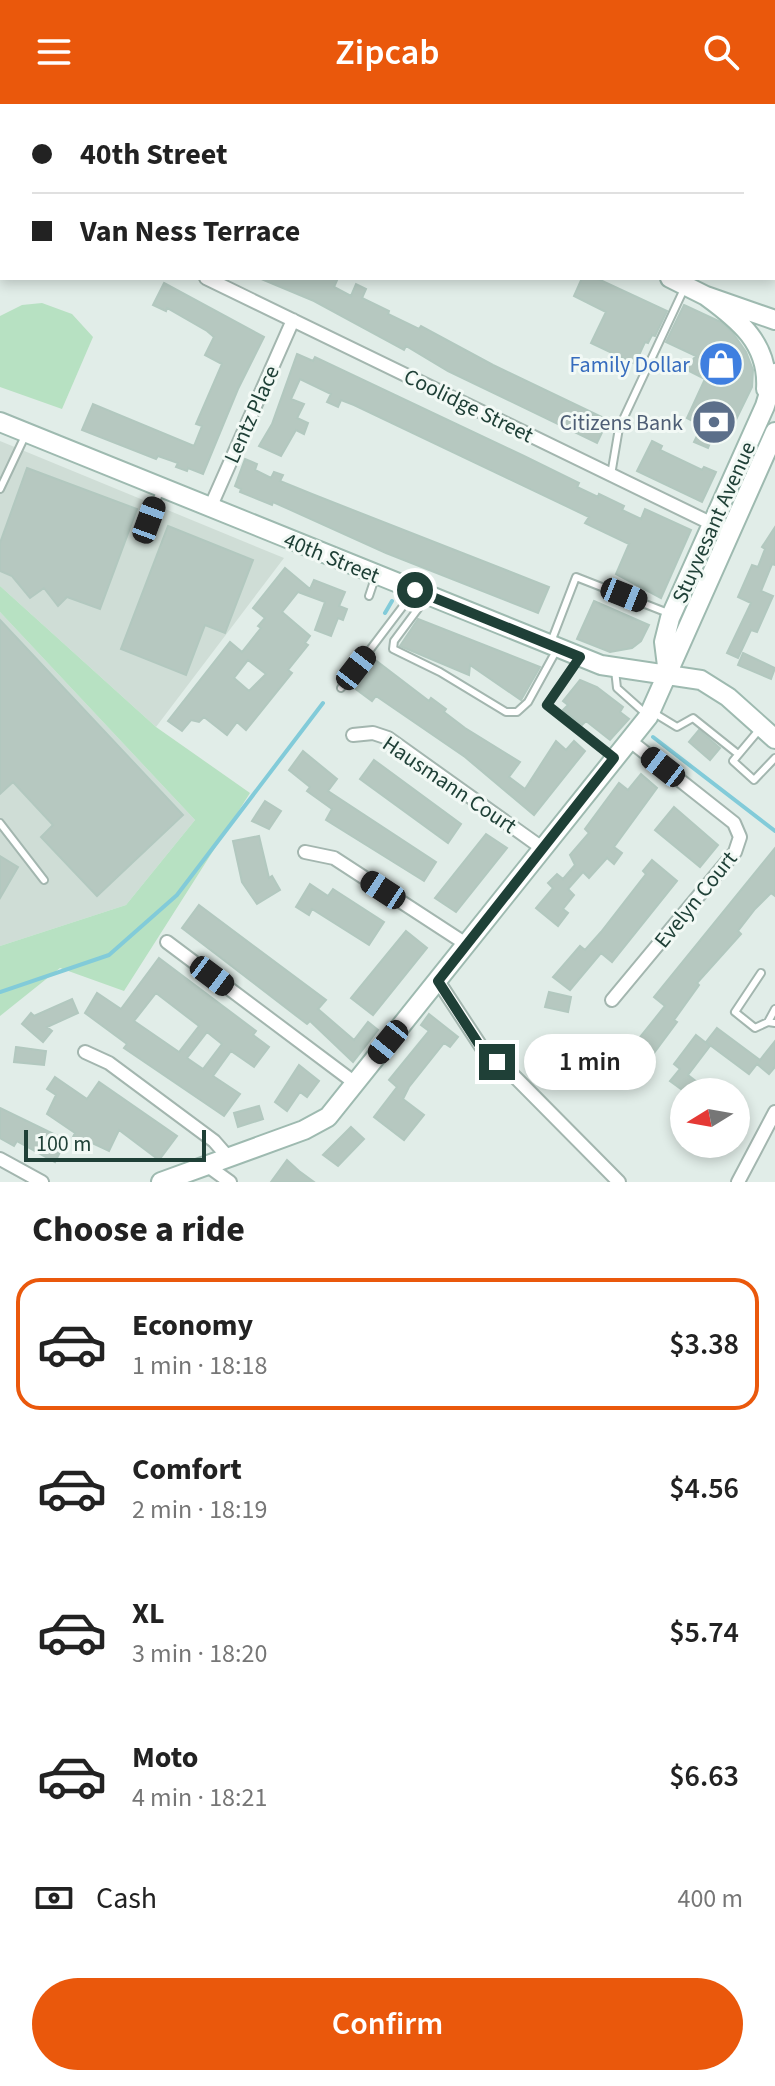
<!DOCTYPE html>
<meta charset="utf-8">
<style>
:root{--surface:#fff;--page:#f6f6f6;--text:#222;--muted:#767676;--line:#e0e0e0;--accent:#ea580c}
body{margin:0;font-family:"Source Sans 3",sans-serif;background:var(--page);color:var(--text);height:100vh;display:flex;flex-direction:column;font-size:30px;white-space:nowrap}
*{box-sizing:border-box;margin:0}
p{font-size:26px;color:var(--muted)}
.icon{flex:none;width:44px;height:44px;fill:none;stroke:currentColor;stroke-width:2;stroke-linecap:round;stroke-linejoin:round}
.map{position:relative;height:1078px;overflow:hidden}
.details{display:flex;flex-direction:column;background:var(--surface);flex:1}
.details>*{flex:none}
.banner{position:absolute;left:0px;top:0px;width:776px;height:176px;box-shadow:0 4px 12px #0003;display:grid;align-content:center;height:176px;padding:0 32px;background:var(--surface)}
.needle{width:52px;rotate:259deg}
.tools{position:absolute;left:670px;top:974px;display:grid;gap:16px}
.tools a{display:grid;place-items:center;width:80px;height:80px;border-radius:50%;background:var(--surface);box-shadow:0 4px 12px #0003;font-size:40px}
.scale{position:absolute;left:24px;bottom:20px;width:182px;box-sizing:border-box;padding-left:8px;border:4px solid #1f4037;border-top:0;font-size:22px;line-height:28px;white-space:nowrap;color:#1f4037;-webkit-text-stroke:6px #f2f9f5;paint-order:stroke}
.end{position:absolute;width:36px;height:36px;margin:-18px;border:10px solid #1f4037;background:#fff;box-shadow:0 0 0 4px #fff}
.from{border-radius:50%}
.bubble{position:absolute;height:56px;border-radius:28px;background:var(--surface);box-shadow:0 4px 12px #0003;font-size:26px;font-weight:600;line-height:56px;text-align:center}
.car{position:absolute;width:24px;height:48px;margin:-24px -12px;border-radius:10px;box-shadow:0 0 6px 2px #0007;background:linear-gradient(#222 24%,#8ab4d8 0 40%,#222 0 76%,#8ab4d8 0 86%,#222 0)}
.banner b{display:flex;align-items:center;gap:28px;height:76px;font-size:30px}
.banner b+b{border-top:2px solid var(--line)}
.banner i{width:20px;height:20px;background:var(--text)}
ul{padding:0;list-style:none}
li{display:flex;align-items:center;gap:24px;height:132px;margin:0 16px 12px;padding:0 16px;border:4px solid transparent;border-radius:24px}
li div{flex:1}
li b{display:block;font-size:30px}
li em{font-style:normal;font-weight:600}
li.current{border-color:var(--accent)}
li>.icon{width:72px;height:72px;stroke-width:1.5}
h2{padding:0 32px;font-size:36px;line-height:96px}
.pay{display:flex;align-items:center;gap:20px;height:88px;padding:0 32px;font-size:30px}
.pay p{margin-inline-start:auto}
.primary-button{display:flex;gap:16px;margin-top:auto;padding:16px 32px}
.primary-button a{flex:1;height:92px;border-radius:48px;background:var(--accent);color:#fff;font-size:32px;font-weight:600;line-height:92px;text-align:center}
header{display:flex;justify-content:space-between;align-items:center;height:104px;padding:0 32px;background:var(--accent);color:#fff;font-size:36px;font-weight:600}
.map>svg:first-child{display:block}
</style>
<header><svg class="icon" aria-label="menu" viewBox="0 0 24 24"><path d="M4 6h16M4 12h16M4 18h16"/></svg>Zipcab<svg class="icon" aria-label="search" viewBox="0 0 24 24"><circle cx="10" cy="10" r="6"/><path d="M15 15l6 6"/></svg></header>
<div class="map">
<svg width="775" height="1078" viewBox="0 0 775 1078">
<rect width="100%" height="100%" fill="#e1ede8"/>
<!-- built -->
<path fill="#cfddd6" d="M 0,337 L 284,454 L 156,623 L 0,482 Z
M 0,508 L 195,716 L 126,801 L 0,842 Z"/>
<!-- green -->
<path fill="#b7e1c2" d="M 42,199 L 72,210 L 93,233 L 62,305 L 0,283 L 0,212 L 22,201 Z
M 0,482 L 156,623 L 250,689 L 124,887 L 60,864 L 0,912 L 0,842 L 126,801 L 195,716 L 0,508 Z"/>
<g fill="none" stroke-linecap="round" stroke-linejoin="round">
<!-- stream -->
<path stroke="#82cbd9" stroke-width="4" d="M 385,509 L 392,497
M 653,633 L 775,727
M 0,888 L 109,851 L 177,791 L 323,599"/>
</g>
<!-- building -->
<path fill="#b6c8c0" stroke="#b2c8bf" stroke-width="2" fill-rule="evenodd" d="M 259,174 L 338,174 L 334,183 L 351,192 L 356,180 L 366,185 L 362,194 L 389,207 L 388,210 L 419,225 L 421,222 L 493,261 L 608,316 L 597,339 L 448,267 L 406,242 L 404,246 L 314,197 Z
M 582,174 L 596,174 L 667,207 L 655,232 L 652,231 L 648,239 L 645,238 L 635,260 L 591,239 L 606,208 L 574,192 Z
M 164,179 L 264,233 L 238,285 L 203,370 L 188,364 L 187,367 L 176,363 L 178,359 L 158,352 L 156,355 L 82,326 L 93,300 L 194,342 L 202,322 L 196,320 L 222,260 L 205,251 L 214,233 L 207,227 L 167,204 L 166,207 L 153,201 Z
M 684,201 L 721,218 L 732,228 L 746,248 L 753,266 L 752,283 L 727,334 L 715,327 L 708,344 L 694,338 L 702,322 L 687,314 L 705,275 L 685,265 L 696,252 L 666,238 Z
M 297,250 L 313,257 L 315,253 L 524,352 L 579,379 L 577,383 L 598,393 L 599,390 L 624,402 L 622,406 L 641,415 L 645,405 L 691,426 L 661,494 L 616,470 L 629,440 L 585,419 L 589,413 L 354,301 L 341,296 L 338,303 L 327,298 L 331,290 L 300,275 L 291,295 L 304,300 L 297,314 L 308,319 L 304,330 L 296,326 L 281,352 L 259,342 L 272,320 Z
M 652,337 L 662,342 L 660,346 L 702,366 L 704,363 L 716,368 L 702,398 L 637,367 Z
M 245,355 L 257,360 L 255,366 L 271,374 L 274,368 L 283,371 L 280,377 L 312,390 L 549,483 L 538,509 L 386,449 L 273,398 L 272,401 L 240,388 L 241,385 L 235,382 Z
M 27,364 L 137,405 L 100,505 L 67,493 L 58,502 L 44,484 L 30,494 L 12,472 L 0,467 L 0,439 Z
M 168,422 L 253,456 L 225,529 L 205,521 L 186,571 L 121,545 Z
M 775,423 L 775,461 L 772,460 L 761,487 L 773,492 L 757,528 L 751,526 L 738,554 L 727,549 L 751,499 L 738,493 L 752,461 L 758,463 L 765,445 L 762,443 Z
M 285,464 L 310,485 L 314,476 L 345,488 L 339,502 L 347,505 L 343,516 L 338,514 L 331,532 L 315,526 L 325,498 L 298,488 L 282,508 L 310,532 L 305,539 L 308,541 L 288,566 L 292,569 L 246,626 L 237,618 L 227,631 L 204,613 L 199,618 L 191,616 L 182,627 L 168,617 L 230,538 L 242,548 L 261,524 L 258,522 L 265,514 L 253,504 ZM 248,556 L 266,570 L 249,587 L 234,574 Z
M 594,497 L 649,521 L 641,537 L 632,544 L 610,548 L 577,535 Z
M 418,515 L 540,563 L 521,596 L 470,561 L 469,571 L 400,542 Z
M 0,516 L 183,711 L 97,792 L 41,733 L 53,721 L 13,678 L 0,690 Z
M 743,549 L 775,564 L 771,575 L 738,561 Z
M 374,555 L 429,597 L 431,594 L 446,605 L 444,608 L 465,624 L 520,658 L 509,673 L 525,685 L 556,637 L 566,646 L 574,637 L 585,647 L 534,711 L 465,653 L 376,592 L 372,597 L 353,583 Z
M 580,576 L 597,583 L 623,603 L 620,608 L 629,615 L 610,636 L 586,617 L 582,621 L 563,606 L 568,601 L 563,597 Z
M 699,626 L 720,644 L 710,656 L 689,638 Z
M 303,647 L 337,675 L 328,687 L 436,758 L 424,777 L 326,716 L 332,705 L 307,687 L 310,683 L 289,666 Z
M 374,656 L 461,720 L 448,739 L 360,675 Z
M 641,670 L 657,684 L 614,743 L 622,749 L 614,760 L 607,754 L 589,774 L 583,768 L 568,785 L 574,791 L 563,805 L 568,809 L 558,822 L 536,804 L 553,784 L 548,779 L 557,770 L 563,775 L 575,761 L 570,751 L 589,729 L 585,725 L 619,679 L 628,686 Z
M 265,697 L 281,707 L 269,725 L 252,717 Z
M 674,703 L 718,741 L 700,763 L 655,726 Z
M 486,730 L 507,744 L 456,808 L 435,794 Z
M 259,732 L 269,774 L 272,772 L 280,786 L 257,800 L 242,778 L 233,737 Z
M 775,744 L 775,792 L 771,789 L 755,805 L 738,827 L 741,830 L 697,879 L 699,881 L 674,916 L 677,918 L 645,961 L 628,948 L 665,902 L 654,893 Z
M 0,752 L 18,763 L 0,794 Z
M 652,756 L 677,777 L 612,858 L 601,849 L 570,886 L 553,873 L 580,842 L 585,846 L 601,828 L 646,770 L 643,767 Z
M 310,780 L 328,792 L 333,785 L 384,818 L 369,841 L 312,805 L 309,811 L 296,803 Z
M 199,801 L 326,896 L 318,905 L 354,936 L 368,918 L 378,926 L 353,958 L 310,917 L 307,920 L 182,824 Z
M 406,827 L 427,844 L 373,911 L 351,894 Z
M 159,854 L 256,927 L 253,931 L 269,943 L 254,963 L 231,947 L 213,972 L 240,990 L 224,1012 L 124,944 L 127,940 L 85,909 L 97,889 L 121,905 ZM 156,889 L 199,922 L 179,948 L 134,917 ZM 207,928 L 222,940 L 203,965 L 187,954 Z
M 549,888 L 571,893 L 568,908 L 545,903 Z
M 72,895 L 78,909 L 47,923 L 52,927 L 43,938 L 22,920 L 31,909 L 34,912 Z
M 429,910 L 458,933 L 450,943 L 444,939 L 409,983 L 403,995 L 424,1011 L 404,1036 L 374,1013 L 397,983 L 389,976 L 429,927 L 421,921 Z
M 717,924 L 760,956 L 775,937 L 775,963 L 769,970 L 757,960 L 749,970 L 706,938 Z
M 696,931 L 710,942 L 688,971 L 710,988 L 685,988 L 670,977 L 680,965 L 674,960 Z
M 16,943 L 46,947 L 44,961 L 14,958 Z
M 299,961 L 319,977 L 307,993 L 300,988 L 287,1007 L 275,998 Z
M 55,973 L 87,995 L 99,978 L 177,1032 L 159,1056 L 119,1026 L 109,1047 L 90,1038 L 88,1041 L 73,1033 L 75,1029 L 47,1010 L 56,991 L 47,985 Z
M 259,1002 L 263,1015 L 238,1023 L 234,1009 Z
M 0,1004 L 66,1036 L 55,1058 L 17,1037 L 14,1042 L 0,1034 Z
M 351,1023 L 364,1035 L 338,1062 L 323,1051 Z
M 287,1056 L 299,1067 L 314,1078 L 271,1078 Z"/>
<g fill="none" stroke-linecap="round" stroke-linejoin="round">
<!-- lane casing -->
<g stroke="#a3b6af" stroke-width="10">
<path id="lane" d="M 458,0 L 463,2
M 659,0 L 660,2
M 287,2 L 288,0
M 446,2 L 447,0
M 488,2 L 489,0
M 539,2 L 540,0
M 774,44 L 775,42
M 774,128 L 775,128
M 611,371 L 619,324 L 684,185
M 0,385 L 25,332
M 149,416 L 160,387
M 369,492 L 375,474
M 426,494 L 394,537 L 393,545 L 440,568 L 506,608 L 517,608 L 528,598 L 556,547
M 551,538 L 576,473 L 668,509
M 578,556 L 547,601 L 614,654
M 615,566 L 617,584 L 645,609
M 341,584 L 413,489
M 654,609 L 677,623 L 693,614 L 738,650
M 759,626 L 733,657 L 754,676 L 775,654
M 0,719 L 44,776
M 761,869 L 735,908 L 755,924 L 768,918 L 775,919
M 768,918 L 775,905"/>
</g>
<!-- street casing -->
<g stroke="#a3b6af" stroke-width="16">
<path id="street" d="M 376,2 L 377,0
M 0,74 L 2,75
M 206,174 L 731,429
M 210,404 L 293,216
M 353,631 L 373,629 L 388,634 L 542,744
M 305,748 L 334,754 L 466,840
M 167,838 L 355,979
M 438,877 L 484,947 L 510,968 L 619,1078
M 612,896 L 735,748 L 740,733 L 734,719 L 629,636
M 85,948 L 109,959 L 214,1037 L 228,1053
M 0,1055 L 42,1078
M 205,1060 L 230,1078
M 738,1078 L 775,1008"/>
</g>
<!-- secondary casing -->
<g stroke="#9ebab0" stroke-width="22">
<path id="secondary" d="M 306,0 L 311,2
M 670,174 L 706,192 L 775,216
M 706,192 C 739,216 769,240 766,285
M 0,318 L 601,561 L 701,576 L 728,593 L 775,635
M 668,570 L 664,538 L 670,514 L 765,302 L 775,269
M 161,1078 L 304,1026 L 328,1013 L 648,613 L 775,328"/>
</g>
<!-- lane -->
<use href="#lane" stroke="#fff" stroke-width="6"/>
<!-- street -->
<use href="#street" stroke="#fff" stroke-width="12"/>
<!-- secondary -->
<use href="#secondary" stroke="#fff" stroke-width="18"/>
</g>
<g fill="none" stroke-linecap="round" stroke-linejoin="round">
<!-- route -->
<path stroke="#1f4037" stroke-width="10" d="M 415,486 L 580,553 L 547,601 L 614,654 L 438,877 L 478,939 L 497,958"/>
</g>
<!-- icons -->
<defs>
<g id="shop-disc" transform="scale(2.3)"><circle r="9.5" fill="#3f7fe0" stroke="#f2f9f5"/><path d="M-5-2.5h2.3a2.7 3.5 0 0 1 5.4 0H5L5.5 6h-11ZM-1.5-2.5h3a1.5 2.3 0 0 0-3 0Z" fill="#fff"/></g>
<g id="bank-disc" transform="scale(2.3)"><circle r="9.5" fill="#5c6f8a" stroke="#f2f9f5"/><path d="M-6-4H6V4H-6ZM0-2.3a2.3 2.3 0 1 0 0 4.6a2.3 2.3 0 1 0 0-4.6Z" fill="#fff"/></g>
</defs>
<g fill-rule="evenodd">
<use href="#shop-disc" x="721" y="260"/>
<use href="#bank-disc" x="714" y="318"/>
</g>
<g text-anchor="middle" stroke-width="6" stroke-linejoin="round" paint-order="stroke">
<!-- shop labels -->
<g font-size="22" fill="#366cbe" stroke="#f2f9f5" text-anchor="end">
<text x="690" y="268">Family Dollar</text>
</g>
<!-- street labels -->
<g font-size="22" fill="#1f4037" stroke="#f2f9f5">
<text transform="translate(469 301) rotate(26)" y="8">Coolidge Street</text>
<text transform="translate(251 310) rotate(-66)" y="8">Lentz Place</text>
<text transform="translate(713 418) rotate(-66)" y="8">Stuyvesant Avenue</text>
<text transform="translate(332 453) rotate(22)" y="8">40th Street</text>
<text transform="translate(450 680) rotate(34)" y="8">Hausmann Court</text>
<text transform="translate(695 795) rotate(-51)" y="8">Evelyn Court</text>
</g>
<!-- service labels -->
<g font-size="22" fill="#4e5e75" stroke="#f2f9f5" text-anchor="end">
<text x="683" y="326">Citizens Bank</text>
</g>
</g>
</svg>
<div class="tools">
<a><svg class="needle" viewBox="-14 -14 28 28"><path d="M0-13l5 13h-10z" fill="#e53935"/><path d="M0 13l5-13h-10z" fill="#767676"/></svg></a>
</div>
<div class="scale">100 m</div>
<i class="end from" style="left:415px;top:486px"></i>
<i class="end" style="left:497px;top:958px"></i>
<div class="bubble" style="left:524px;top:930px;width:132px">1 min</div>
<i class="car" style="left:149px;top:416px;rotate:20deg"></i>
<i class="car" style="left:624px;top:491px;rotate:112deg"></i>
<i class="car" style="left:356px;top:564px;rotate:38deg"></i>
<i class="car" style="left:663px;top:663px;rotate:308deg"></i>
<i class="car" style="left:383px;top:786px;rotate:303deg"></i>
<i class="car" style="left:212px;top:872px;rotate:127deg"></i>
<i class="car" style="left:388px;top:938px;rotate:219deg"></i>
<div class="banner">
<b><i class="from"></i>40th Street</b>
<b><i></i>Van Ness Terrace</b>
</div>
</div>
<section class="details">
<h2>Choose a ride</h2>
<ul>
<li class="current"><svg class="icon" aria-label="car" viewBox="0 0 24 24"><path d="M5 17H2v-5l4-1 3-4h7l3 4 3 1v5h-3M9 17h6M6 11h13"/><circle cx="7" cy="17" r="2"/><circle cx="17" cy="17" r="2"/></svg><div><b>Economy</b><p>1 min · 18:18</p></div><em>$3.38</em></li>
<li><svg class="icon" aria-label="car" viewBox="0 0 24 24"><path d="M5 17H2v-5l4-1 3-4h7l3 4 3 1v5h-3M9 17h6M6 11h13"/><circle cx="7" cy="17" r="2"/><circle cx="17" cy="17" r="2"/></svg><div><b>Comfort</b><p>2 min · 18:19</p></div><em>$4.56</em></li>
<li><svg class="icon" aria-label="car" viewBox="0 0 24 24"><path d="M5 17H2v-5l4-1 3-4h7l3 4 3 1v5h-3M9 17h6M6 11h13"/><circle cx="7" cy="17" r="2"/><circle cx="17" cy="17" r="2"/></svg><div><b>XL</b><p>3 min · 18:20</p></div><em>$5.74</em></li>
<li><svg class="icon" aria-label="car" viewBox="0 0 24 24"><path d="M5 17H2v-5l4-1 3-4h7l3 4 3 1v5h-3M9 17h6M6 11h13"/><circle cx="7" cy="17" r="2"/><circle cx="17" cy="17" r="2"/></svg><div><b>Moto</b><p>4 min · 18:21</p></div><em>$6.63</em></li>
</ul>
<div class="pay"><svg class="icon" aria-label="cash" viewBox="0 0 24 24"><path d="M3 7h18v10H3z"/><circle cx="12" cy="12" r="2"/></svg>Cash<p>400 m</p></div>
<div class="primary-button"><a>Confirm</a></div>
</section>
